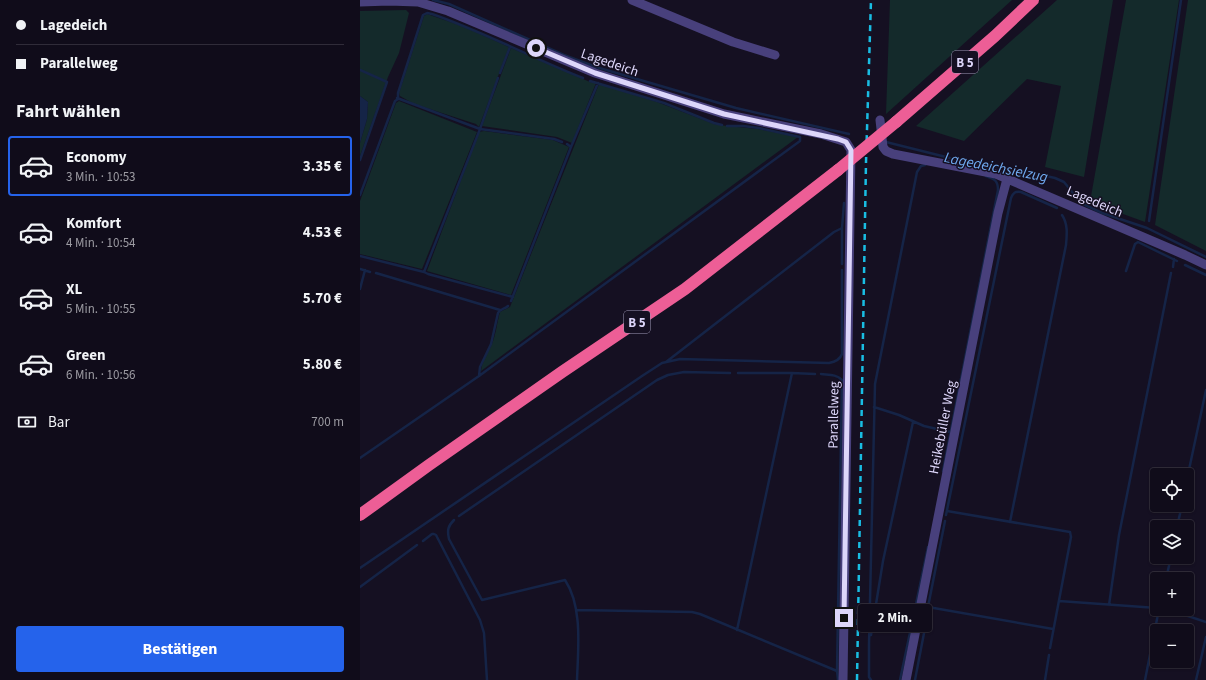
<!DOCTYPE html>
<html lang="de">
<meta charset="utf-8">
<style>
:root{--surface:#100c1a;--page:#191523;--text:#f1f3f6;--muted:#9c9ba2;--line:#302c39;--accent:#2563eb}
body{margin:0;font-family:"Source Sans 3",sans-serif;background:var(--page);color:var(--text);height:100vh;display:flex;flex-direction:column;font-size:15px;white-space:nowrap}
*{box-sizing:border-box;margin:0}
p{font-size:13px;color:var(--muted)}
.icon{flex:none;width:22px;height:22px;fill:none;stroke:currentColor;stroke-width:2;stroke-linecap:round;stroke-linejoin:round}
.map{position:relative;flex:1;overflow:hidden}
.details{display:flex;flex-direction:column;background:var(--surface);width:360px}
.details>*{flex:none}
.guide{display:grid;align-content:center;height:88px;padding:0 16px;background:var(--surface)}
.tools{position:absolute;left:790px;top:468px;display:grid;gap:8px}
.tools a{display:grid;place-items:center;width:44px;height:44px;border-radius:4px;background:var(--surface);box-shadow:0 1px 3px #0004,0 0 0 1px var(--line);font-size:20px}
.end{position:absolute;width:18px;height:18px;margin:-9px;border:5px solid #ddd6fa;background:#111;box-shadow:0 0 0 2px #111}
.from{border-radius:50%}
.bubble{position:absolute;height:28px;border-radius:4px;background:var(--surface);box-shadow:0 1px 3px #0004,0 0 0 1px var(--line);font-size:13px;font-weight:700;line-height:28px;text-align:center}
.guide b{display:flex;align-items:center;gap:14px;height:38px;font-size:15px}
.guide b+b{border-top:1px solid var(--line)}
.guide i{width:10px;height:10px;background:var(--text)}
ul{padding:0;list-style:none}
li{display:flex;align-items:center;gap:12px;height:60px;margin:0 8px 6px;padding:0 8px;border:2px solid transparent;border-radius:4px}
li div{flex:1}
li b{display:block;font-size:15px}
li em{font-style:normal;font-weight:700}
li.active{border-color:var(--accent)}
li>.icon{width:36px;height:36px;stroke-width:1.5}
h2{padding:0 16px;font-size:18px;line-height:48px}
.pay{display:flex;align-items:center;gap:10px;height:44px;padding:0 16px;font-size:15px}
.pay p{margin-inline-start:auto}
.action{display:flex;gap:8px;margin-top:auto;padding:8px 16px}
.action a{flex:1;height:46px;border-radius:4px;background:var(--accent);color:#fff;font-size:16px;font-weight:700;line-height:46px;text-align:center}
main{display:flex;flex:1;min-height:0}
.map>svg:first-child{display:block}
</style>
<main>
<section class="details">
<div class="guide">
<b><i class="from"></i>Lagedeich</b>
<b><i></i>Parallelweg</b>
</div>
<h2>Fahrt wählen</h2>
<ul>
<li class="active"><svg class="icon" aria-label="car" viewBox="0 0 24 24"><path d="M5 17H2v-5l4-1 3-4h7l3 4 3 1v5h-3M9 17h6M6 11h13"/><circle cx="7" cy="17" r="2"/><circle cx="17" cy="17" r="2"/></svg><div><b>Economy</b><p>3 Min. · 10:53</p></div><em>3.35 €</em></li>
<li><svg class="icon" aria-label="car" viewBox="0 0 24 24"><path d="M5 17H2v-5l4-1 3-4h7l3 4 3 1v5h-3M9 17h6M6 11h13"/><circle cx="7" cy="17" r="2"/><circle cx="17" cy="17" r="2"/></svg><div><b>Komfort</b><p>4 Min. · 10:54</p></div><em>4.53 €</em></li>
<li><svg class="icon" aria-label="car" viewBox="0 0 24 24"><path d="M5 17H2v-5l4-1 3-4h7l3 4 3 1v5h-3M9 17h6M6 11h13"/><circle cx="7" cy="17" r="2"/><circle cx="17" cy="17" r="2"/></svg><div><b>XL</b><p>5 Min. · 10:55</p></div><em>5.70 €</em></li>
<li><svg class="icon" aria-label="car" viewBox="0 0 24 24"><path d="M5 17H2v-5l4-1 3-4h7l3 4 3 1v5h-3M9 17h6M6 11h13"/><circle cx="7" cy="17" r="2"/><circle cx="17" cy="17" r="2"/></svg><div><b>Green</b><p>6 Min. · 10:56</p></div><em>5.80 €</em></li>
</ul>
<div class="pay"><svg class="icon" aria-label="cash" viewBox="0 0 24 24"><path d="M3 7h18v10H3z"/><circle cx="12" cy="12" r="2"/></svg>Bar<p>700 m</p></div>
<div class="action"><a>Bestätigen</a></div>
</section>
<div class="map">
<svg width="846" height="680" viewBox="0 0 846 680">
<rect width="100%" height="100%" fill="#151022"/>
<!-- green -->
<path fill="#142a2b" d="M 530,0 L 652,0 L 526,114 Z
M 697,0 L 753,0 L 724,177 L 685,167 L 701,86 L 667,79 L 604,141 L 556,126 Z
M 766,0 L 819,0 L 785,222 L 730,202 Z
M 828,0 L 846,0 L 846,251 L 795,225 Z
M 46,10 L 49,13 L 39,53 L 28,77 L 0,156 L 0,143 L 7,119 L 8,102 L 0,96 L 0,11 Z
M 67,14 L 102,26 L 149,47 L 119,127 L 116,124 L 54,104 L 40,96 L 39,93 L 64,16 Z
M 151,48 L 230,82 L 236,83 L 212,143 L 197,137 L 122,126 Z
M 239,84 L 297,102 L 354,124 L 367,126 L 398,129 L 438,137 L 121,371 C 122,361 128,353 132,344 C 136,334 137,323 140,312 L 150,307 Z
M 39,101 L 117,132 L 62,269 L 0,254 L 0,201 L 36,103 Z
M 124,131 L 193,140 L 209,147 L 151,295 L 67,271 L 119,132 Z"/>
<!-- water -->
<path fill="#152447" d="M 0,96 L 8,102 L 7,119 L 0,143 Z"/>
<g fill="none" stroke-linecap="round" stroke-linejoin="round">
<!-- stream -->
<path stroke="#152447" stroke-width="2.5" d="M 73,0 L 89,4 L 204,55 L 236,67 L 376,108 L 489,134
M 0,70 L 27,82
M 140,73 L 150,47
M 230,81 L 304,103 L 354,123 L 362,125
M 37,98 L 120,129 L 194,139 L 202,142
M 526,142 L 590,158 L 664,171 L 695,178 L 704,182 L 721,203 L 742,213 L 787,228 L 846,257
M 207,144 L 211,147
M 0,160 L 27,82
M 0,195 L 35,101 L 38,99 L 38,93 L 63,15 L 67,13 L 72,14 C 124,32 172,58 223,78
M 789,221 L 821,0
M 0,256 L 64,272 L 68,274 L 153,297
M 482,264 L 482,228 L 484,203
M 825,265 L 846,275
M 813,267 L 814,259
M 0,269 L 10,272
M 766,271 L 775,244 L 778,242 L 817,261
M 64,272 L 120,129 L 138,78
M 16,273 L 140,310
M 0,289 L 5,270
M 151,301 L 211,147 L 238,83
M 306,362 L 474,232 L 482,228
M 378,373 L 432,373
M 461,374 C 469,375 476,374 482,380 L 477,671 L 478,680
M 119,376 L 120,367 L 131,344 L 138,313 C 140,309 145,309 148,306
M 514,407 L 539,415 L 564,426 L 590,432
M 0,458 L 119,376 L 440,141 L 440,137 L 399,128 L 383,126 L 367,126
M 583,471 L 638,190 C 638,181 635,179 626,176
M 827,479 L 846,390
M 587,511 L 710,532 L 711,537 L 690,648
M 586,515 L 651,198 C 653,193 655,191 661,192 L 697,208
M 99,516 L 297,380 L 308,375 L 324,372 L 370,373
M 94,520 C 88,526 87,530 89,539 L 122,600 L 205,580 C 223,607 218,649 217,680
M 650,522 L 706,245 C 707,234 708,224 702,215
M 817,527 L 822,505
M 63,541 L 72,534 L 74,534 L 76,535 L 120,620 L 124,633 L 127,680
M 0,568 L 282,376 L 302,363 L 320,359 L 469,363 C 474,362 480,360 482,354 L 482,270
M 806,579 L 811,557
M 0,587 L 57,545
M 699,601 L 797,608
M 749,605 L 759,535 L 811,273
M 568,607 L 693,629
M 802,609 L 819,613 L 846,622
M 216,610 L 332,612 L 340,614 L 477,671
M 565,622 L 585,521
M 377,630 L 432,373 L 455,374
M 511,635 L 523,561 L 553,422
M 511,680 L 509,677 L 509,644 L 515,384 L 557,172 L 561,166 L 565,165
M 540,680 L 568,547
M 555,680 L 565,628
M 685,680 L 689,655
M 785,680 L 799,609
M 836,680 L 846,637"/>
<!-- street -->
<path stroke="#48407c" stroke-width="9" d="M 272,0 L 373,42 L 415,55
M 0,2 L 29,1 L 58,2 L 88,11 L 235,73 L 364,114 L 461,134 L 486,142 L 491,150 L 483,680
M 520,120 L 523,147 L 526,151 L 533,154 L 636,174 L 825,255 L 846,265
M 546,680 L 638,213 L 647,179"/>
<!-- highway -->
<path stroke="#ed5e96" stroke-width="12" d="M 536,122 L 635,36 L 673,0
M 0,515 L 69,465 L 202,372 L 325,289 L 478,170"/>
<!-- rail -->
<path stroke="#19bde3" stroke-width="2.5" stroke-dasharray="6 5" stroke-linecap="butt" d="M 497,680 L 506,162 L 511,0"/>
<!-- highway-bridge -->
<path stroke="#ed5e96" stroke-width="12" d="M 478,170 L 536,122"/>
</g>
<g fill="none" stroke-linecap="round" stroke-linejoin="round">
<!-- route -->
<path stroke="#ddd6fa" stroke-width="5" d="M 176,48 L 235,73 L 364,114 L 478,139 L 486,142 L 491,150 L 484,618"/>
</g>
<g text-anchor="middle" stroke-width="3" stroke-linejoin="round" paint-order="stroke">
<!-- shield labels -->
<g fill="#151022" stroke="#a19bb9" stroke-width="1">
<rect x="592" y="51" width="26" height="22" rx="3"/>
<rect x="264" y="311" width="26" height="22" rx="3"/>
</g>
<g font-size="13" font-weight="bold" fill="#ddd6fa">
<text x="605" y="67">B 5</text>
<text x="277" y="327">B 5</text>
</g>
<!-- street labels -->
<g font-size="14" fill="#ddd6fa" stroke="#151022">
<text transform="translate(250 62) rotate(19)" y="5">Lagedeich</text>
<text transform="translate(735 201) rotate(23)" y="5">Lagedeich</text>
<text transform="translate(473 415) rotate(-89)" y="5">Parallelweg</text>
<text transform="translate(582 427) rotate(-79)" y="5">Heikebüller Weg</text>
</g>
<!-- water labels -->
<g font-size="15" font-style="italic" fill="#6fa9ef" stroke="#151022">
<text transform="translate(636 167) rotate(11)" y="5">Lagedeichsielzug</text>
</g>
</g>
</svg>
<div class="tools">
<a><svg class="icon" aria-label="locate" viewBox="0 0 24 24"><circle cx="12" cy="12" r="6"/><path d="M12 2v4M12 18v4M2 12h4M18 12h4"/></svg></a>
<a><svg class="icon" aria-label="layers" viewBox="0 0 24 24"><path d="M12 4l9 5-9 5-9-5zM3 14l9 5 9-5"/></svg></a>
<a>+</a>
<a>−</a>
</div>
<i class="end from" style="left:176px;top:48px"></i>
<i class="end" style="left:484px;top:618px"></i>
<div class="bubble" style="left:498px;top:604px;width:74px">2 Min.</div>
</div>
</main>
